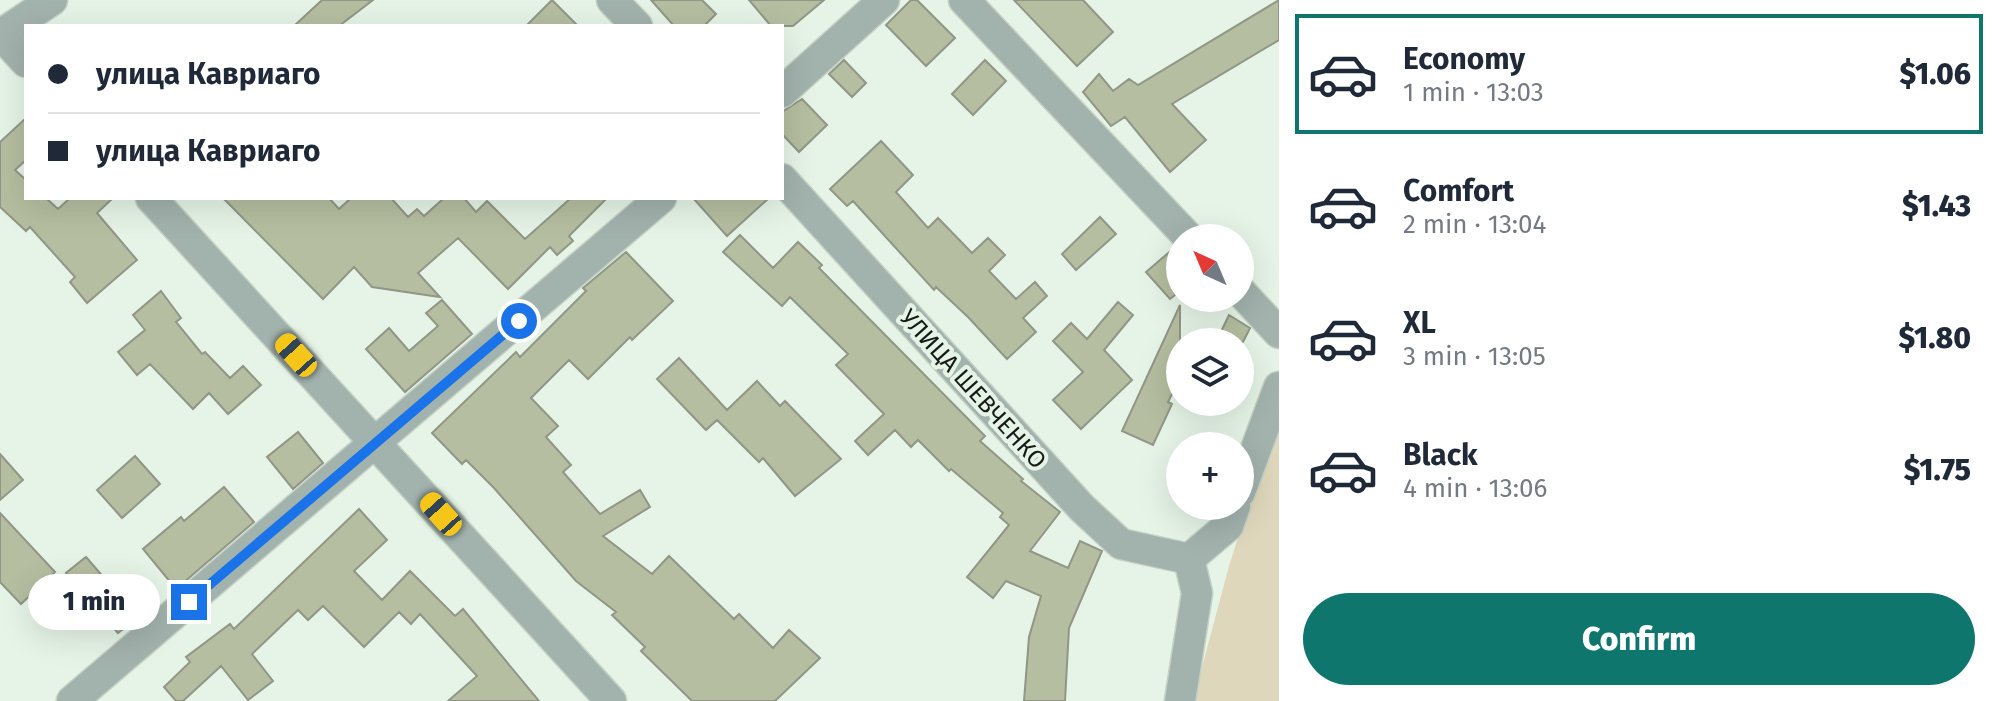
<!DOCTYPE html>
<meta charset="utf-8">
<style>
:root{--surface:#fff;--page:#f6f6f7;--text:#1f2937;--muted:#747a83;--line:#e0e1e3;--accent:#0f766e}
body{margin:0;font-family:"Fira Sans",sans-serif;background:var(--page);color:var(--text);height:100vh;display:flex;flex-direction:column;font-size:30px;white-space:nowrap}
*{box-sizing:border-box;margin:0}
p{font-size:26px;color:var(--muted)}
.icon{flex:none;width:44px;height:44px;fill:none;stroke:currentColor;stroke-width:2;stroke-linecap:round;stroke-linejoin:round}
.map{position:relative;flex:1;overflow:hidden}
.sheet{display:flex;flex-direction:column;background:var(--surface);width:720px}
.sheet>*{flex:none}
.guide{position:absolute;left:24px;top:24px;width:760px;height:176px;border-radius:0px;box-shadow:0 8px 32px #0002;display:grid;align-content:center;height:176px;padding:0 24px;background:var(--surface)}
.needle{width:52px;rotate:316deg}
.controls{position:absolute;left:1166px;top:224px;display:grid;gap:16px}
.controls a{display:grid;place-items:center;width:88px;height:88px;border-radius:50%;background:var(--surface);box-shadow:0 8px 32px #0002;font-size:40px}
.end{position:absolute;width:36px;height:36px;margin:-18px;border:10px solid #1a73e8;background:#fff;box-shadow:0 0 0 4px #fff}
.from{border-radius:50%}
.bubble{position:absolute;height:56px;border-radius:28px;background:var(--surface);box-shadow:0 8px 32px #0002;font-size:26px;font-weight:800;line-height:56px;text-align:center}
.car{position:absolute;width:24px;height:48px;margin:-24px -12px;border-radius:10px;box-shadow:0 0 6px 2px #0007;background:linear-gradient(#f5c518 24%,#345 0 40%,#f5c518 0 76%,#345 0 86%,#f5c518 0)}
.guide b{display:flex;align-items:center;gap:28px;height:76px;font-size:30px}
.guide b+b{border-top:2px solid var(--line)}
.guide i{width:20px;height:20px;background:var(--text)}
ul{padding:14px 0 0;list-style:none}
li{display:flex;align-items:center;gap:24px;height:120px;margin:0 16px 12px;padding:0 8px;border:4px solid transparent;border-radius:0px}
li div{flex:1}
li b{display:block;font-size:30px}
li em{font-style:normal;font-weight:800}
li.selected{border-color:var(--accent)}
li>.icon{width:72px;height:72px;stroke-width:1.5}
.primary-button{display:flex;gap:16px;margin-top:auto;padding:16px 24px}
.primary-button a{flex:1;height:92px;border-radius:48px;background:var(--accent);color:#fff;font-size:32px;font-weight:800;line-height:92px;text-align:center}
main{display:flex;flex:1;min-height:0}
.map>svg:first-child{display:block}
</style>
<main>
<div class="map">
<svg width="1279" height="701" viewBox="0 0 1279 701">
<rect width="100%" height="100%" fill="#e6f4e7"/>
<!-- green -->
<path fill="#ded7bb" d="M 1279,411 L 1279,701 L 1193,701 L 1229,566 Z"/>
<!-- building -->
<path fill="#b5bea0" stroke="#919686" stroke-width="2" d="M 322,0 L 373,0 L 339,26 L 294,26 Z
M 552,0 L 578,26 L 526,26 Z
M 651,0 L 702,0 L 716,14 L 704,26 L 674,26 Z
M 749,0 L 824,0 L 793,26 L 771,26 Z
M 911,0 L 917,0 L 955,38 L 926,66 L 886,25 Z
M 1014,0 L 1083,0 L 1113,32 L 1077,66 Z
M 1279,0 L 1279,40 L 1172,104 L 1206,140 L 1170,172 L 1125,117 L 1111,126 L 1083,92 L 1099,74 L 1113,91 L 1129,79 L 1138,85 Z
M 844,60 L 866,83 L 852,97 L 829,74 Z
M 985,60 L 1006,81 L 973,115 L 952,94 Z
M 802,99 L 827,125 L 799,152 L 782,134 L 782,112 Z
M 26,118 L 26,160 L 15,170 L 26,180 L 26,198 L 46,198 L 58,209 L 70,198 L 113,198 L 97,213 L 137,260 L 87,303 L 70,282 L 75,277 L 30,227 L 26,231 L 0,207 L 0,142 Z
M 881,141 L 913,175 L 896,192 L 928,228 L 938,218 L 972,253 L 988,238 L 1005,255 L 989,271 L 1016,299 L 1035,282 L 1047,296 L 1023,318 L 1036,332 L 1007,359 L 968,317 L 936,287 L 934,290 L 853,201 L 847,206 L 830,189 Z
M 223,198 L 329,198 L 339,209 L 351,198 L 391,198 L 408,217 L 417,209 L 424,216 L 444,198 L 464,198 L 476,212 L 487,201 L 525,239 L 571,198 L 607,198 L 569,236 L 573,241 L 557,255 L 550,247 L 508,289 L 458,238 L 418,273 L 440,297 L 372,287 L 354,267 L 323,299 Z
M 693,198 L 769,198 L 727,236 Z
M 1100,217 L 1116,234 L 1076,270 L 1062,254 Z
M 740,235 L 773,268 L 798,242 L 822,265 L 819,268 L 985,436 L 980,441 L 1023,479 L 1021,481 L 1060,512 L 1030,551 L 1068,568 L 1080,541 L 1102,551 L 1069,628 L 1065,701 L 1024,701 L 1029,637 L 1041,596 L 1006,581 L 993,598 L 967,577 L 1009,525 L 1000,517 L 1003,513 L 951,469 L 949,471 L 918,440 L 911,447 L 895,430 L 868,455 L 855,441 L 884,414 L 836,365 L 848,354 L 790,297 L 782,306 L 723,252 Z
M 1174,248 L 1180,253 L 1180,291 L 1170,299 L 1146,272 Z
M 626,252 L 673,301 L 632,340 L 630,337 L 588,379 L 569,360 L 531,398 L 558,426 L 546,437 L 571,465 L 563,472 L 600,514 L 640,490 L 650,507 L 603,536 L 652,574 L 669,556 L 734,619 L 739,614 L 773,648 L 789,630 L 820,658 L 775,701 L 692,701 L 641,651 L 645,647 L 612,615 L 616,612 L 576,581 L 494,488 L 466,460 L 462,464 L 432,433 L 516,352 L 520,357 L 586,291 L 583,288 Z
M 161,291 L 181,318 L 176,322 L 202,354 L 205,352 L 230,378 L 243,366 L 261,385 L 228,414 L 209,393 L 193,409 L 150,364 L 137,375 L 118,352 L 145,330 L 133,315 Z
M 442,300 L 472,334 L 405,392 L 366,349 L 389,328 L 409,351 L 438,326 L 426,313 Z
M 1118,302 L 1133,315 L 1104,350 L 1132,380 L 1081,429 L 1053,400 L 1083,372 L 1053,341 L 1071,323 L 1087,339 Z
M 1180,305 L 1180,378 L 1168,402 L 1172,404 L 1153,445 L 1122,431 Z
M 1229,315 L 1250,328 L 1243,342 L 1216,342 Z
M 679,358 L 727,410 L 757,381 L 780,406 L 785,401 L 841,459 L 795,496 L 763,458 L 759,462 L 717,420 L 706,430 L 657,379 Z
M 298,432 L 323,463 L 293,489 L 267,457 Z
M 0,454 L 23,480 L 0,500 Z
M 135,456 L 160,484 L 122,518 L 97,490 Z
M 224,487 L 254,522 L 176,589 L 143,549 L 181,517 L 184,521 Z
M 359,509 L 387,540 L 354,571 L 382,600 L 410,571 L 455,616 L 463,609 L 539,701 L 448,701 L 477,676 L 420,614 L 411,624 L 399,612 L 364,647 L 323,606 L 308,620 L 298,610 L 252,654 L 273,681 L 248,700 L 221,666 L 183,701 L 176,701 L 164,687 L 190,662 L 186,657 L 230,624 L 234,629 Z
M 0,513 L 55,572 L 21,604 L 0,582 Z
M 86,557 L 138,617 L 118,633 L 66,573 Z"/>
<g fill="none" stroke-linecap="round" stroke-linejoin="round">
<!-- minor casing -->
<g stroke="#c5d1c5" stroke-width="33">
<path id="minor" d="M 612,0 L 637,26
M 964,0 L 1189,238
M 0,34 L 26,62
M 0,35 L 52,0
M 782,92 L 884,0
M 782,179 L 1082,508 L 1121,544 L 1189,559
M 151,198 L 611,701
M 1240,291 L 1279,333
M 1240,492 L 1279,387
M 1189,559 L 1228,526 L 1235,506
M 72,701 L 661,198
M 1180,701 L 1197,593 L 1189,559"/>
</g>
<!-- minor -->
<use href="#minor" stroke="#a2b2ad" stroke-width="30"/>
</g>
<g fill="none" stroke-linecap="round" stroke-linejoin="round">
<!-- route -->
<path stroke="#1a73e8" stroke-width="10" d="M 189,602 L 519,321"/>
</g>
<g text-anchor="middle" stroke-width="8" stroke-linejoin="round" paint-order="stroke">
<!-- street labels -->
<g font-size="24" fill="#151a15" stroke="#e6f4e7">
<text transform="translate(973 389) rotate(48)" y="8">УЛИЦА ШЕВЧЕНКО</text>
</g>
</g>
</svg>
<div class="controls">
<a><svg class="needle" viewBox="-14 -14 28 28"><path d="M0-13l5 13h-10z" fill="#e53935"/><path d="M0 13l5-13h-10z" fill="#747a83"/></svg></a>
<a><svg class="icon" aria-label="layers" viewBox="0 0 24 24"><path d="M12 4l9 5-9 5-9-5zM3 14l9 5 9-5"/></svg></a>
<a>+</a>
</div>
<i class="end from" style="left:519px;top:321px"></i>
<i class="end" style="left:189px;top:602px"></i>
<div class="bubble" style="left:28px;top:574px;width:132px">1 min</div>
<i class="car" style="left:296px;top:355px;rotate:318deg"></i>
<i class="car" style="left:441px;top:514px;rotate:318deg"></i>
<div class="guide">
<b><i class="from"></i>улица Кавриаго</b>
<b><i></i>улица Кавриаго</b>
</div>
</div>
<section class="sheet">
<ul>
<li class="selected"><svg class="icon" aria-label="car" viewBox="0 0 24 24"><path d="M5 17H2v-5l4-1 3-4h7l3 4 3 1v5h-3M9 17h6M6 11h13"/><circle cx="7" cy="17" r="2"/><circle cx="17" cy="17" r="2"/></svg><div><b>Economy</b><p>1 min · 13:03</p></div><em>$1.06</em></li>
<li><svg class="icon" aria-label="car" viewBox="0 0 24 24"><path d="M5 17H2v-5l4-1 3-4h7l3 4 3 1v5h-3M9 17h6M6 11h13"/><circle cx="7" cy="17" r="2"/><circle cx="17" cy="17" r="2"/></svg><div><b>Comfort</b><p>2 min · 13:04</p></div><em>$1.43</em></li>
<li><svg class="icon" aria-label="car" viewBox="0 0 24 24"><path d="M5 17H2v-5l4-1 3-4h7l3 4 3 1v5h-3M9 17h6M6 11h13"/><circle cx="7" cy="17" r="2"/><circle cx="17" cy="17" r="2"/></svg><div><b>XL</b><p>3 min · 13:05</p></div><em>$1.80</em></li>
<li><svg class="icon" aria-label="car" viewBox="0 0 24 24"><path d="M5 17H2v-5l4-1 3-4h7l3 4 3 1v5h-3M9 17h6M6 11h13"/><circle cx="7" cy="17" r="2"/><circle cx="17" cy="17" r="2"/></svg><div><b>Black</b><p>4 min · 13:06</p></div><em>$1.75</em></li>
</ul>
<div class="primary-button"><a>Confirm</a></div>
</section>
</main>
